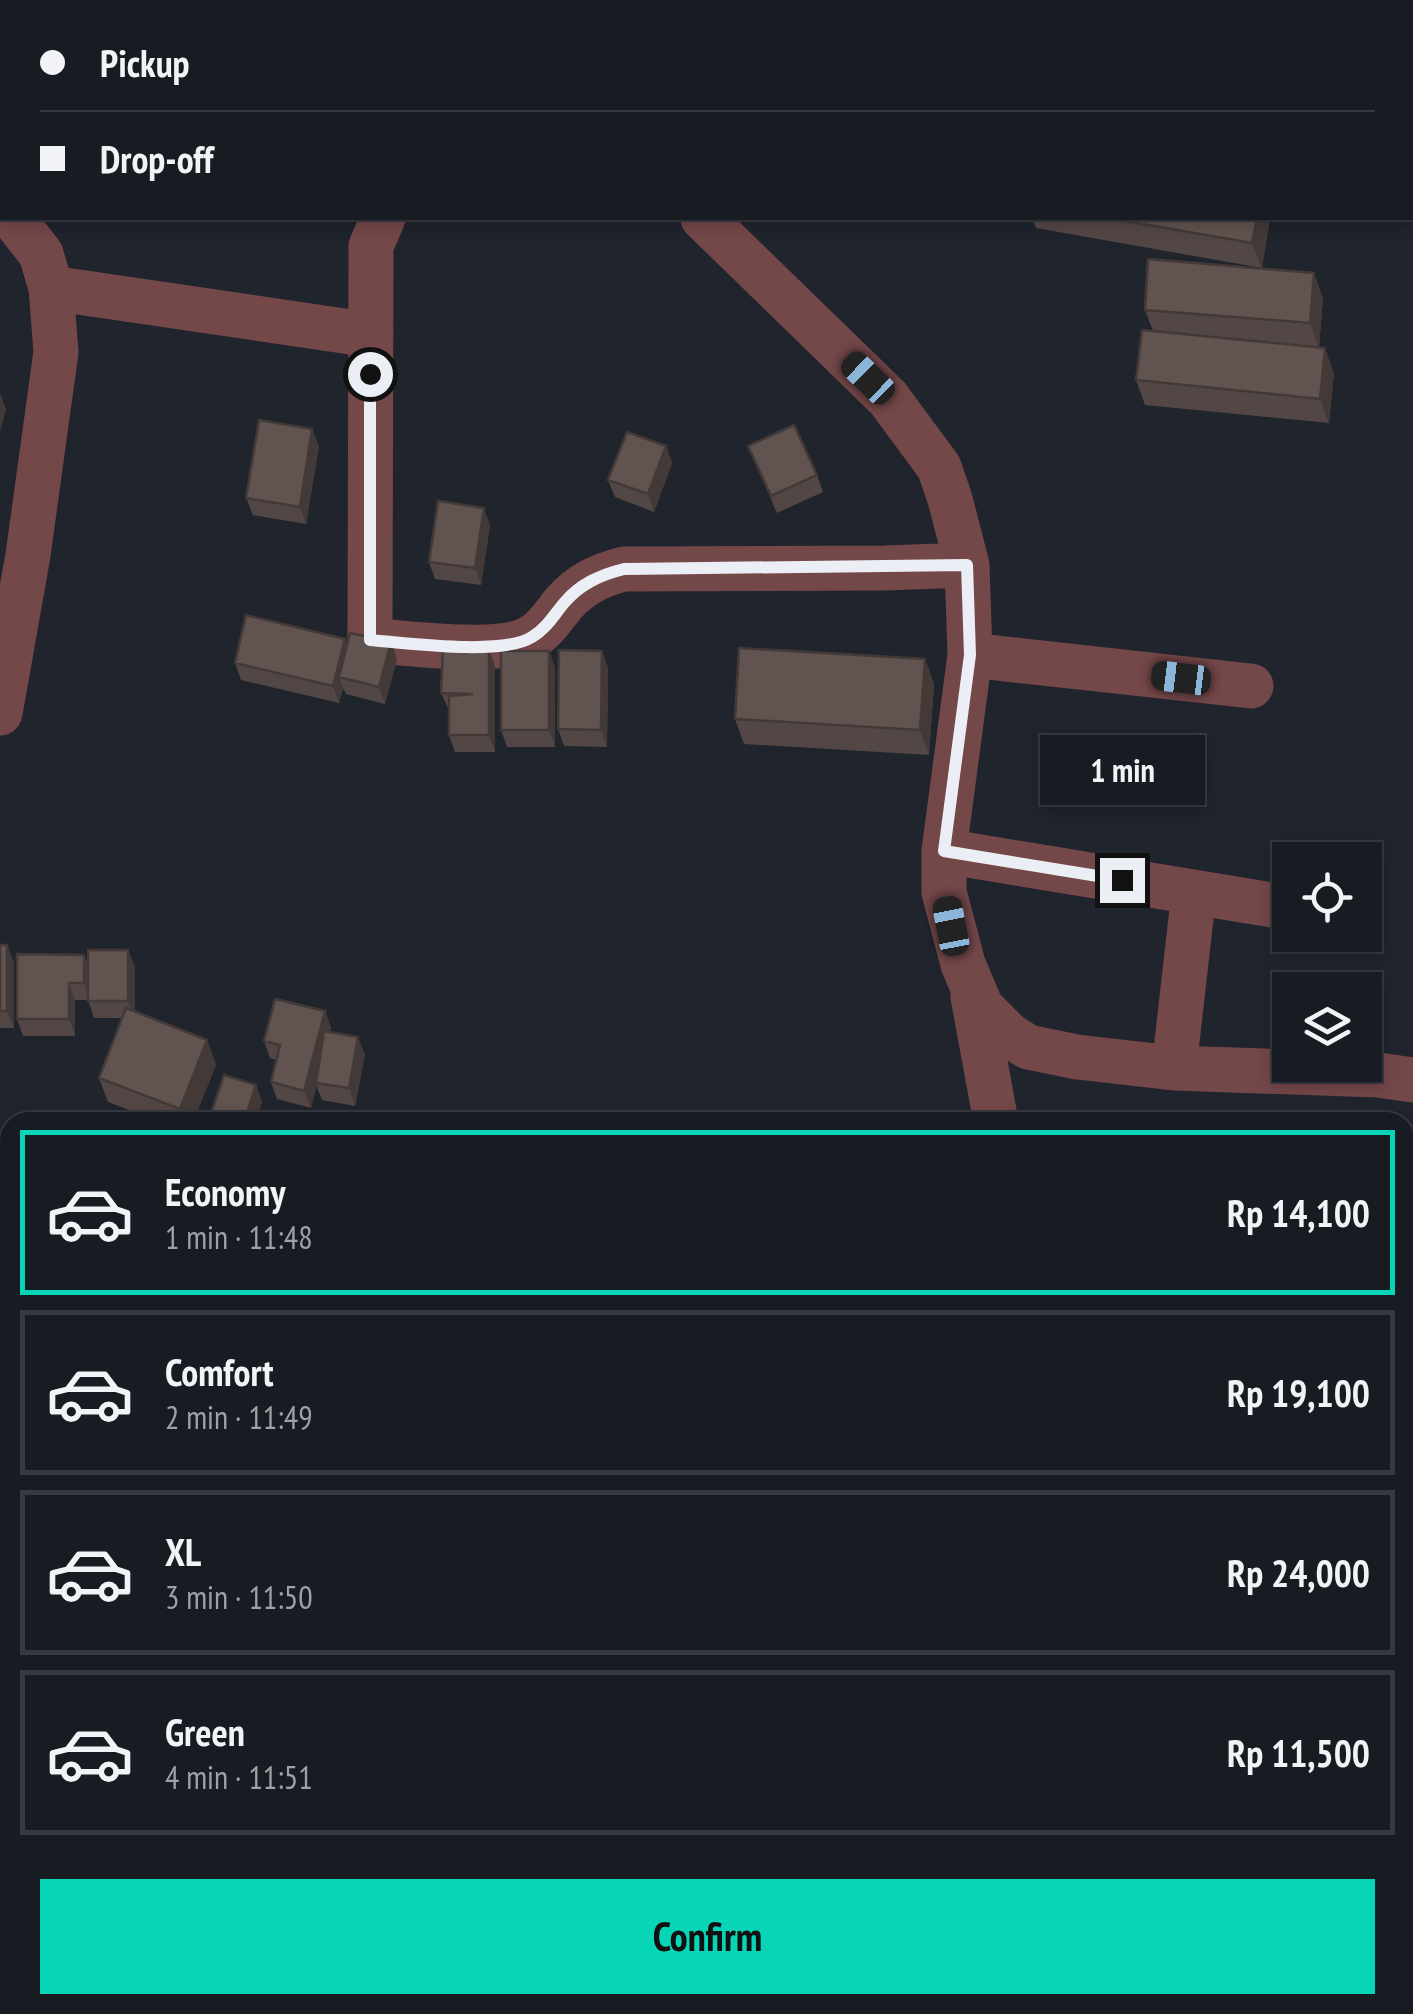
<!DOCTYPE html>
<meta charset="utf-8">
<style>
:root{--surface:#171b22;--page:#20242a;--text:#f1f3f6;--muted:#9ea1a5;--line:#363940;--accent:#08d5b5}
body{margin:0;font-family:"PT Sans Narrow",sans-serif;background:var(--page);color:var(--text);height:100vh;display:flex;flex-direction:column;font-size:38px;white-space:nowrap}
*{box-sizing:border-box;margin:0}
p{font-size:32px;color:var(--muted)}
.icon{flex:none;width:55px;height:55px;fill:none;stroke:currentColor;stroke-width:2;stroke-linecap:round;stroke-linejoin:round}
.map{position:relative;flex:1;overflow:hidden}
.details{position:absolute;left:0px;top:1112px;width:1415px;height:902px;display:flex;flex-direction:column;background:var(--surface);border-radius:30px 30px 0 0;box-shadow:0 5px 15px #0003,0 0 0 2px var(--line)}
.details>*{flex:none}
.top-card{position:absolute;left:0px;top:0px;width:1415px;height:220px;box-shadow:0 5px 15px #0003,0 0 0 2px var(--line);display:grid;align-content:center;height:220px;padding:0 40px;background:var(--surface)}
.fabs{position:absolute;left:1272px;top:842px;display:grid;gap:20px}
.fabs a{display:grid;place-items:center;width:110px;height:110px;border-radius:0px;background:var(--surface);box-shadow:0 5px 15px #0003,0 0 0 2px var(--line);font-size:50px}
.end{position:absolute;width:45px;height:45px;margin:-22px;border:12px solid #ebeef4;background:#111;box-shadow:0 0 0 5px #111}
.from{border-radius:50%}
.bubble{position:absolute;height:70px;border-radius:0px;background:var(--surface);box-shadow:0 5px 15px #0003,0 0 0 2px var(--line);font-size:32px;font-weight:700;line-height:70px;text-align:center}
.car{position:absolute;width:30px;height:60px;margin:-30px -15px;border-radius:12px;box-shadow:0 0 8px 2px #0007;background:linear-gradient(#222 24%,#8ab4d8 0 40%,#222 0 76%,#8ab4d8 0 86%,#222 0)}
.top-card b{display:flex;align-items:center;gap:35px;height:95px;font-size:38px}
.top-card b+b{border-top:2px solid var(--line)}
.top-card i{width:25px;height:25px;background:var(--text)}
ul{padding:18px 0 0;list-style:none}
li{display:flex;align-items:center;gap:30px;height:165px;margin:0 20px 15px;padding:0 20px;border:5px solid var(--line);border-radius:0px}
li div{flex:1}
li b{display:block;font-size:38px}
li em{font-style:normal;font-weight:700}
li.selected{border-color:var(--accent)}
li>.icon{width:90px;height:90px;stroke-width:1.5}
.action{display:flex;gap:20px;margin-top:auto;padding:20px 40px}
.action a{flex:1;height:115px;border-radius:0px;background:var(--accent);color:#111;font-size:40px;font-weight:700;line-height:115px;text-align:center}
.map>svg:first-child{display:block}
</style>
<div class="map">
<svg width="1413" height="2014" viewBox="0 0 1413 2014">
<rect width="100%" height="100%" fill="#1f242d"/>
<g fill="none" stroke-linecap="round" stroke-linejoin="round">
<!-- minor -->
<path stroke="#744749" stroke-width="45" d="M 520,0 L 522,2
M 479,2 L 480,0
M 0,3 L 0,0
M 0,165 L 2,185
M 383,218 L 371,246 L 370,640 C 407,643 502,656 532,637 C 546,629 554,615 564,603 C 581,584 600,575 624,569 L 885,568 L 967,565
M 703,218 L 888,398 L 939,467 L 950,499 L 967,565 L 970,655 L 944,851 L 944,892 L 963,964 L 981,1007 L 1009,1035 L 1028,1047 L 1077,1057 L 1174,1068 L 1378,1075 L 1413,1080
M 51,288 L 371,335
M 970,655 L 1251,686
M 0,713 L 28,555 L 56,352 L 51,288 L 41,254 L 13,218
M 944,851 L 1290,908
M 973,997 L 996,1122
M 1174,1068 L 1194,892
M 0,1356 L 10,1359
M 58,2014 L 155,2008 L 194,2014
M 874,2014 L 875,2005
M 1411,2014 L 1413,1977"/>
</g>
<!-- wall -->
<path fill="#534745" d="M 1074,0 L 1291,0 L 1291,2 L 1076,2 L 1076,0 Z
M 1330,0 L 1413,0 L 1413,100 L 1412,2 L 1331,2 Z
M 1032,218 L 1270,218 L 1262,268 L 1036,228 Z
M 1323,298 L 1319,348 L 1334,373 L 1329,423 L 1145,405 L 1136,380 L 1153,331 L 1145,310 Z
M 319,446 L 306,524 L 253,515 L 246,498 Z
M 666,446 L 672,463 L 654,512 L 615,497 L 608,480 Z
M 748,446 L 817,475 L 823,492 L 777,513 Z
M 490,525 L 481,585 L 435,579 L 429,562 Z
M 345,639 L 347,645 L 391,642 L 397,659 L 385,704 L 346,694 L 343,688 L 339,703 L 241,680 L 235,663 Z
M 549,651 L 555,668 L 555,747 L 507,747 L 501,730 Z
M 602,651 L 608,668 L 607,747 L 564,746 L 558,729 Z
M 925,659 L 934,684 L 929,755 L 744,744 L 735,719 Z
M 495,666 L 495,752 L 455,752 L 449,735 L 449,710 L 441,693 Z
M 0,945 L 14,962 L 14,1028 L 0,1028 Z
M 88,965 L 135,967 L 135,1012 L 207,1040 L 216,1065 L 193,1122 L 160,1122 L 108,1102 L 99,1078 L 122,1018 L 94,1018 L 88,1000 L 75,1000 L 75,1036 L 23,1036 L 17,1019 Z
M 325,1011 L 331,1028 L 330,1032 L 365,1054 L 355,1106 L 322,1100 L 316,1085 L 311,1108 L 277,1099 L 271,1082 L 276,1060 L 270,1058 L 264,1041 Z
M 10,1432 L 10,1510 L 0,1508 L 0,1450 Z
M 10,1533 L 10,1627 L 3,1626 L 0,1619 L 0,1580 Z
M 10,1831 L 10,1902 L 0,1877 Z"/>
<!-- shaded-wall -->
<path fill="#433a38" d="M 1277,0 L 1291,0 L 1291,2 L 1277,2 Z
M 1257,218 L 1270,218 L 1262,268 L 1252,243 Z
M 1314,273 L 1323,298 L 1319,348 L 1310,323 Z
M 1325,348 L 1334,373 L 1329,423 L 1320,399 Z
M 0,393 L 6,409 L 0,432 Z
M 312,429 L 319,446 L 306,524 L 300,507 Z
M 666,446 L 672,463 L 654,512 L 648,494 Z
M 484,508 L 490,525 L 481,585 L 475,568 Z
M 345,639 L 351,656 L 339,677 L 343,688 L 339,703 L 333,686 Z
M 391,642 L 397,659 L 385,704 L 379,687 Z
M 489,649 L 495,666 L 495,752 L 489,735 Z
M 549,651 L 555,668 L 555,747 L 549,730 Z
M 602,651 L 608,668 L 607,747 L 601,730 Z
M 925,659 L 934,684 L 929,755 L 920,730 Z
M 7,945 L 14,962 L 14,1028 L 7,1011 Z
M 128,950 L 135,967 L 135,1018 L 128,1001 Z
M 84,955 L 91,972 L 90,1000 L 84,983 Z
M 69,983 L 75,1000 L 75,1036 L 69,1019 Z
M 325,1011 L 331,1028 L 311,1108 L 304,1091 Z
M 358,1037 L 365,1054 L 355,1106 L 349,1088 Z
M 207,1040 L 216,1065 L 193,1122 L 185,1122 L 180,1109 Z
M 256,1085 L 262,1102 L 256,1122 L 244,1122 Z
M 0,1940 L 5,1953 L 0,1970 Z
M 1357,2005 L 1364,2005 L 1363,2014 L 1357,2014 Z"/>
<!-- building -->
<path fill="#605350" stroke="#433a38" stroke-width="2.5" d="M 14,0 L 57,0 L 57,2 L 14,2 Z
M 1076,0 L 1088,0 L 1100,2 L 1076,2 Z
M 1188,0 L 1277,0 L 1277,2 L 1201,2 Z
M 1335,0 L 1413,0 L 1413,7 L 1412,2 L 1363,2 Z
M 1108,218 L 1257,218 L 1252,243 Z
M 1148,259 L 1314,273 L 1310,323 L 1145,310 Z
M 1142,330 L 1325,348 L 1320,399 L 1136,380 Z
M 259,420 L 312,429 L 300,507 L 246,498 Z
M 794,425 L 817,475 L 771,496 L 748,446 Z
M 627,432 L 666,446 L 648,494 L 608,480 Z
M 438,501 L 484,508 L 475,568 L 429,562 Z
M 246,615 L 345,639 L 333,686 L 235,663 Z
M 350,633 L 391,642 L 379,687 L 339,677 Z
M 443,648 L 489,649 L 489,735 L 449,735 L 449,696 L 473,694 L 441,693 Z
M 739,648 L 925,659 L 920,730 L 735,719 Z
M 559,650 L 602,651 L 601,730 L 558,729 Z
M 501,651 L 549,651 L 549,730 L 501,730 Z
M 0,945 L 7,945 L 7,1011 L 0,1011 Z
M 88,950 L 128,950 L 128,1001 L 88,1001 Z
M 17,954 L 84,955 L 84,983 L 69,983 L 69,1019 L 17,1019 Z
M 275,999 L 325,1011 L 304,1091 L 271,1082 L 280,1045 L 264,1041 Z
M 126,1008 L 207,1040 L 180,1109 L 99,1078 Z
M 324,1031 L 358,1037 L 349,1088 L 316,1083 Z
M 224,1075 L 256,1085 L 244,1122 L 208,1122 Z
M 4,1431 L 10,1432 L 10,1494 L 0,1492 L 0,1450 Z
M 6,1532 L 10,1533 L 10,1610 L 0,1609 L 0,1580 Z
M 10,1831 L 10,1879 L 0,1876 Z
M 1308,2005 L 1357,2005 L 1357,2014 L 1308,2014 Z"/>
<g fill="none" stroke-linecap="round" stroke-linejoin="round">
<!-- route -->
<path stroke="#ebeef4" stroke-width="12" d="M 370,374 L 370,640 C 407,643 502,656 532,637 C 546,629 554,615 564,603 C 580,584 600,575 624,569 L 967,565 L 970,655 L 944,851 L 1122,880"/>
</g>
</svg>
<div class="fabs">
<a><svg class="icon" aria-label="locate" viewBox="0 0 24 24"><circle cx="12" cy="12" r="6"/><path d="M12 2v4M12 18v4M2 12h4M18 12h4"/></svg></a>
<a><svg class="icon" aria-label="layers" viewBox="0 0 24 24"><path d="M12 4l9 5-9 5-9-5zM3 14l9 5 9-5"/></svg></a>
</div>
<i class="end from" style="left:370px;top:374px"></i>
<i class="end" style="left:1122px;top:880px"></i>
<div class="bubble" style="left:1040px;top:735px;width:165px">1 min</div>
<i class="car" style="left:868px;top:378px;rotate:314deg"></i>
<i class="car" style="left:1181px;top:678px;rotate:277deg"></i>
<i class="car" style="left:951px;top:926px;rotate:349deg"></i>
<div class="top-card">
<b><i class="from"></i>Pickup</b>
<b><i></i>Drop-off</b>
</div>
<section class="details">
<ul>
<li class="selected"><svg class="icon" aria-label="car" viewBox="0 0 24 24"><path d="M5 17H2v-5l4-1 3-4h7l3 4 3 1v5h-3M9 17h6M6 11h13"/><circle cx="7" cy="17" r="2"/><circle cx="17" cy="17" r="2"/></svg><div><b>Economy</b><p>1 min · 11:48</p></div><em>Rp 14,100</em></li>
<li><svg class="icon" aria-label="car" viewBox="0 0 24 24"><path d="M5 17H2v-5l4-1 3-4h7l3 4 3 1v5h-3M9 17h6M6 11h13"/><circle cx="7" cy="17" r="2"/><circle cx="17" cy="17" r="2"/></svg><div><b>Comfort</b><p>2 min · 11:49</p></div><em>Rp 19,100</em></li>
<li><svg class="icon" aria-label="car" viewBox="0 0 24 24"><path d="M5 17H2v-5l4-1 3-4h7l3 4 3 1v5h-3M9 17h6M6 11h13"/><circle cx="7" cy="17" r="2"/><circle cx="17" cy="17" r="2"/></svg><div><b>XL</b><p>3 min · 11:50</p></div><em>Rp 24,000</em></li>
<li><svg class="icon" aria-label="car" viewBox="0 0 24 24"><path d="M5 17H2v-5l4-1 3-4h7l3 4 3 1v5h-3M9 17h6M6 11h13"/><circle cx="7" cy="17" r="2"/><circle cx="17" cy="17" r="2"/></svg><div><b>Green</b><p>4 min · 11:51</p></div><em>Rp 11,500</em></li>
</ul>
<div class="action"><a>Confirm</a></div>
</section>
</div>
